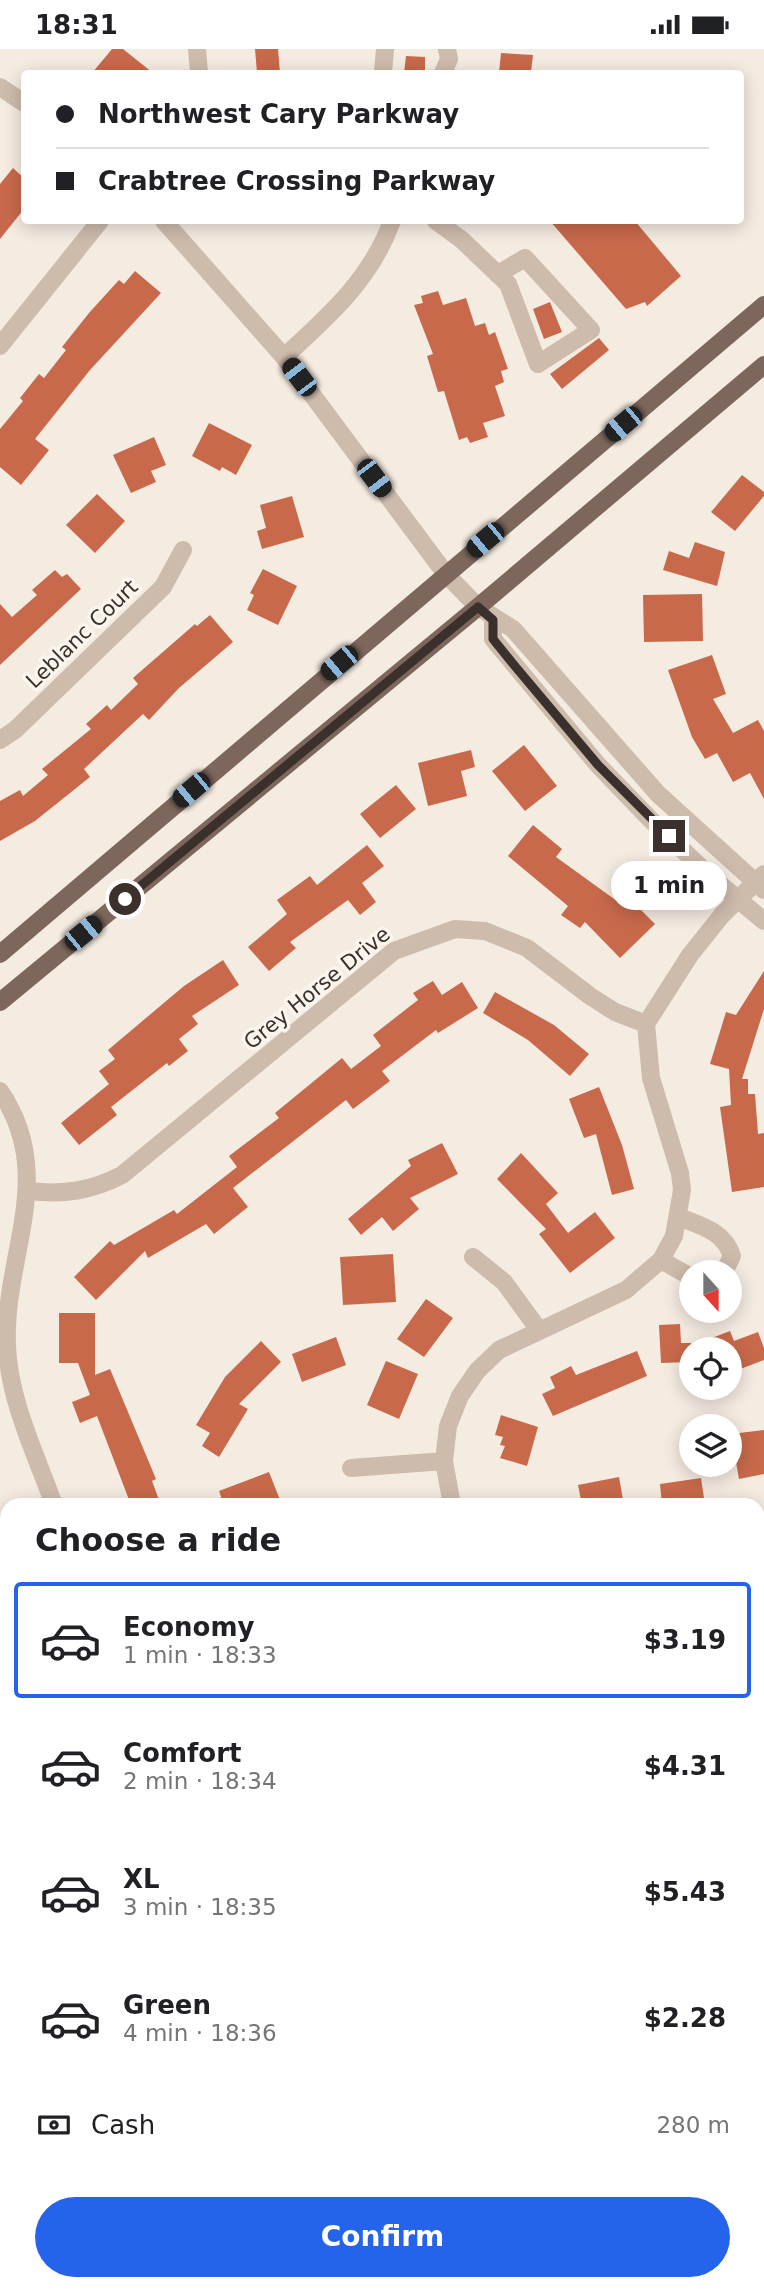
<!DOCTYPE html>
<meta charset="utf-8">
<style>
:root{--surface:#fff;--page:#f6f6f6;--text:#202124;--muted:#757577;--line:#e0e0e0;--accent:#2563eb}
body{margin:0;font-family:"DejaVu Sans",sans-serif;background:var(--page);color:var(--text);height:100vh;display:flex;flex-direction:column;font-size:26px;white-space:nowrap}
*{box-sizing:border-box;margin:0}
p{font-size:23px;color:var(--muted)}
.icon{flex:none;width:38px;height:38px;fill:none;stroke:currentColor;stroke-width:2;stroke-linecap:round;stroke-linejoin:round}
.map{position:relative;flex:1;overflow:hidden}
.panel{position:absolute;left:0px;top:1449px;width:765px;height:793px;display:flex;flex-direction:column;background:var(--surface);border-radius:21px 21px 0 0;box-shadow:0 4px 18px #0003}
.panel>*{flex:none}
.top-card{position:absolute;left:21px;top:21px;width:723px;height:154px;border-radius:7px;box-shadow:0 4px 18px #0003;display:grid;align-content:center;height:154px;padding:0 35px;background:var(--surface)}
.needle{width:46px;rotate:159deg}
.fabs{position:absolute;left:679px;top:1211px;display:grid;gap:14px}
.fabs a{display:grid;place-items:center;width:63px;height:63px;border-radius:50%;background:var(--surface);box-shadow:0 4px 18px #0003;font-size:35px}
.end{position:absolute;width:32px;height:32px;margin:-16px;border:9px solid #3b302b;background:#fff;box-shadow:0 0 0 4px #fff}
.from{border-radius:50%}
.bubble{position:absolute;height:49px;border-radius:24px;background:var(--surface);box-shadow:0 4px 18px #0003;font-size:23px;font-weight:700;line-height:49px;text-align:center}
.car{position:absolute;width:21px;height:42px;margin:-21px -10px;border-radius:9px;box-shadow:0 0 5px 2px #0007;background:linear-gradient(#222 24%,#8ab4d8 0 40%,#222 0 76%,#8ab4d8 0 86%,#222 0)}
.top-card b{display:flex;align-items:center;gap:24px;height:66px;font-size:26px}
.top-card b+b{border-top:2px solid var(--line)}
.top-card i{width:18px;height:18px;background:var(--text)}
ul{padding:0;list-style:none}
li{display:flex;align-items:center;gap:21px;height:116px;margin:0 14px 10px;padding:0 21px;border:4px solid transparent;border-radius:7px}
li div{flex:1}
li b{display:block;font-size:26px}
li em{font-style:normal;font-weight:700}
li.selected{border-color:var(--accent)}
li>.icon{width:63px;height:63px;stroke-width:1.5}
h2{padding:0 35px;font-size:32px;line-height:84px}
.pay{display:flex;align-items:center;gap:18px;height:77px;padding:0 35px;font-size:26px}
.pay p{margin-inline-start:auto}
.primary-button{display:flex;gap:14px;margin-top:auto;padding:14px 35px}
.primary-button a{flex:1;height:80px;border-radius:42px;background:var(--accent);color:#fff;font-size:28px;font-weight:700;line-height:80px;text-align:center}
.status{display:flex;justify-content:space-between;align-items:center;height:49px;padding:0 35px;background:var(--surface);direction:ltr}
.status svg{height:19px;fill:currentColor}
.map>svg:first-child{display:block}
</style>
<div class="status"><b>18:31</b><svg viewBox="0 0 49 12"><path d="M0 12V9h3v3zM5 12V6h3v6zM10 12V3h3v9zM15 12V0h3v12zM26 1h20v11H26zM47 4h2v5h-2z"/></svg></div>
<div class="map">
<svg width="764" height="2241" viewBox="0 0 764 2241">
<rect width="100%" height="100%" fill="#f4ebe1"/>
<!-- green -->
<path fill="#b8c4a0" d="M 0,1636 L 7,1659 L 7,2235 L 235,2235 L 235,2241 L 7,2241 L 0,2229 Z
M 758,1903 L 764,1908 L 764,1993 L 758,1984 Z
M 764,2174 L 764,2241 L 683,2241 L 688,2235 L 758,2235 L 758,2178 Z
M 459,2235 L 515,2235 L 520,2241 L 457,2241 Z"/>
<!-- building -->
<path fill="#c8694b" d="M 112,0 L 123,0 L 153,24 L 92,24 Z
M 255,0 L 278,0 L 280,24 L 257,24 Z
M 501,4 L 533,6 L 531,23 L 499,24 Z
M 406,7 L 425,8 L 425,24 L 404,24 Z
M 13,119 L 24,129 L 24,160 L 0,190 L 0,135 Z
M 550,172 L 635,172 L 681,227 L 647,257 L 645,253 L 626,260 Z
M 135,222 L 161,244 L 90,321 L 35,390 L 49,401 L 21,436 L 0,418 L 0,380 L 23,352 L 20,349 L 39,325 L 44,329 L 66,301 L 62,298 L 89,264 L 119,231 L 124,235 Z
M 438,242 L 443,256 L 466,249 L 475,277 L 485,274 L 489,286 L 495,283 L 508,320 L 501,322 L 504,333 L 495,337 L 505,367 L 483,374 L 488,388 L 470,394 L 467,388 L 459,391 L 444,342 L 438,343 L 427,307 L 433,305 L 414,256 L 423,254 L 421,247 Z
M 550,253 L 562,283 L 544,290 L 533,260 Z
M 599,289 L 609,301 L 562,340 L 550,325 Z
M 209,374 L 252,396 L 236,426 L 222,418 L 220,422 L 192,407 Z
M 154,388 L 166,416 L 151,422 L 156,433 L 131,444 L 113,406 Z
M 742,426 L 764,443 L 764,447 L 735,482 L 711,463 Z
M 97,445 L 125,472 L 95,504 L 66,476 Z
M 292,447 L 304,488 L 262,500 L 257,482 L 266,479 L 260,456 Z
M 695,493 L 725,503 L 717,537 L 663,521 L 669,502 L 689,509 Z
M 263,520 L 297,537 L 278,576 L 247,561 L 254,546 L 250,544 Z
M 55,521 L 62,528 L 67,525 L 81,540 L 0,616 L 0,555 L 12,568 L 37,546 L 32,541 Z
M 702,545 L 703,592 L 644,593 L 643,546 Z
M 210,566 L 233,593 L 179,639 L 149,671 L 143,665 L 84,720 L 90,728 L 35,772 L 0,792 L 0,752 L 20,741 L 23,747 L 48,726 L 42,720 L 91,680 L 86,675 L 107,656 L 111,661 L 138,635 L 133,629 L 195,575 L 197,577 Z
M 712,606 L 726,645 L 713,650 L 733,684 L 758,671 L 764,682 L 764,750 L 750,724 L 733,733 L 717,704 L 705,710 L 692,688 L 668,621 Z
M 524,696 L 557,737 L 525,762 L 492,722 Z
M 471,701 L 475,718 L 461,722 L 467,747 L 428,757 L 418,714 Z
M 396,736 L 416,760 L 380,789 L 360,765 Z
M 533,776 L 562,800 L 556,808 L 621,855 L 628,848 L 655,875 L 620,909 L 585,873 L 580,879 L 561,866 L 568,857 L 508,807 Z
M 367,796 L 384,817 L 362,834 L 376,853 L 360,866 L 348,851 L 290,893 L 296,899 L 269,922 L 248,898 L 287,865 L 277,851 L 310,827 L 317,836 Z
M 223,911 L 239,936 L 192,967 L 198,975 L 179,990 L 188,1002 L 169,1017 L 167,1014 L 111,1058 L 117,1066 L 79,1096 L 61,1074 L 109,1035 L 99,1022 L 115,1010 L 108,1001 L 184,937 Z
M 764,922 L 764,960 L 742,1030 L 748,1030 L 748,1045 L 755,1045 L 758,1085 L 764,1084 L 764,1138 L 732,1143 L 720,1058 L 731,1056 L 729,1020 L 710,1015 L 726,963 L 736,966 Z
M 433,932 L 442,946 L 462,933 L 478,959 L 438,984 L 436,981 L 382,1022 L 390,1032 L 353,1060 L 346,1051 L 233,1139 L 248,1158 L 214,1185 L 206,1175 L 148,1209 L 145,1202 L 96,1251 L 74,1228 L 110,1192 L 114,1196 L 174,1161 L 177,1165 L 237,1118 L 229,1107 L 279,1069 L 275,1064 L 342,1009 L 351,1020 L 381,997 L 373,986 L 418,951 L 413,944 Z
M 495,943 L 554,976 L 589,1005 L 570,1027 L 528,991 L 483,964 Z
M 599,1038 L 622,1096 L 634,1140 L 612,1146 L 596,1085 L 584,1089 L 569,1050 Z
M 442,1094 L 458,1125 L 410,1149 L 419,1160 L 393,1182 L 382,1168 L 361,1186 L 348,1170 L 411,1117 L 408,1111 Z
M 521,1104 L 558,1144 L 546,1155 L 568,1184 L 595,1163 L 615,1189 L 570,1224 L 539,1185 L 546,1180 L 497,1130 Z
M 393,1205 L 396,1253 L 343,1256 L 340,1208 Z
M 426,1250 L 453,1269 L 424,1308 L 397,1290 Z
M 59,1264 L 95,1264 L 95,1326 L 110,1320 L 156,1430 L 152,1432 L 161,1456 L 131,1456 L 97,1367 L 80,1374 L 72,1353 L 90,1346 L 78,1314 L 59,1314 Z
M 680,1275 L 681,1294 L 691,1294 L 691,1297 L 730,1282 L 734,1292 L 758,1283 L 764,1299 L 764,1311 L 730,1324 L 730,1300 L 691,1300 L 691,1313 L 661,1314 L 659,1276 Z
M 336,1288 L 346,1316 L 302,1333 L 292,1305 Z
M 261,1292 L 281,1313 L 239,1355 L 248,1360 L 219,1408 L 202,1397 L 210,1384 L 196,1376 L 225,1328 Z
M 637,1302 L 647,1327 L 553,1367 L 542,1345 L 555,1339 L 550,1328 L 571,1317 L 576,1326 Z
M 386,1312 L 418,1325 L 399,1370 L 367,1356 Z
M 501,1366 L 538,1378 L 527,1417 L 500,1409 L 505,1397 L 500,1396 L 503,1388 L 495,1386 Z
M 764,1381 L 764,1425 L 739,1430 L 731,1385 Z
M 269,1423 L 282,1456 L 224,1456 L 219,1442 Z
M 619,1428 L 624,1456 L 582,1456 L 578,1436 Z
M 701,1429 L 705,1456 L 662,1456 L 660,1435 Z"/>
<g fill="none" stroke-linecap="round" stroke-linejoin="round">
<!-- minor -->
<path stroke="#cdbbac" stroke-width="18" d="M 197,0 L 199,24
M 383,24 L 385,0
M 443,24 L 449,10 L 447,0
M 0,38 L 24,54
M 164,172 L 284,308 L 445,524 L 478,558 L 513,580 L 658,745 L 764,841
M 436,172 L 462,191 L 508,235 L 538,315 L 591,281 L 525,209 L 498,225
M 0,297 L 100,172
M 284,308 C 329,267 371,230 392,172
M 493,571 L 493,590 L 598,716 L 650,770 L 710,827 L 764,872
M 0,691 L 15,681 L 163,538 L 183,501
M 0,1042 C 58,1127 3,1206 7,1297 C 9,1352 36,1405 54,1456
M 29,1142 C 64,1146 91,1142 122,1126 L 394,902 L 455,880 L 485,882 L 527,899 L 590,947 L 615,963 L 646,975
M 679,1168 C 701,1177 724,1182 732,1207 L 724,1223
M 473,1208 L 504,1233 L 539,1281
M 661,1211 L 691,1228
M 351,1419 L 444,1412
M 452,1456 L 444,1412 L 448,1377 L 460,1347 L 477,1322 L 499,1301 L 626,1241 L 661,1211 L 674,1187 L 682,1141 L 680,1124 L 651,1029 L 646,975 L 690,906 L 722,866 L 764,825
M 758,1502 L 764,1495
M 758,1593 L 764,1601"/>
<!-- major -->
<path stroke="#7d675c" stroke-width="18" d="M 0,905 L 764,256
M 0,953 L 478,558 L 764,316"/>
</g>
<g fill="none" stroke-linecap="round" stroke-linejoin="round">
<!-- route -->
<path stroke="#3b302b" stroke-width="9" d="M 125,850 L 478,558 L 493,571 L 493,590 L 514,616 L 598,716 L 669,787"/>
</g>
<g text-anchor="middle" stroke-width="7" stroke-linejoin="round" paint-order="stroke">
<!-- street labels -->
<g font-size="21" fill="#3b302b" stroke="#fbf5ee">
<text transform="translate(82 585) rotate(-44)" y="7">Leblanc Court</text>
<text transform="translate(317 939) rotate(-39)" y="7">Grey Horse Drive</text>
</g>
</g>
</svg>
<div class="fabs">
<a><svg class="needle" viewBox="-14 -14 28 28"><path d="M0-13l5 13h-10z" fill="#e53935"/><path d="M0 13l5-13h-10z" fill="#757577"/></svg></a>
<a><svg class="icon" aria-label="locate" viewBox="0 0 24 24"><circle cx="12" cy="12" r="6"/><path d="M12 2v4M12 18v4M2 12h4M18 12h4"/></svg></a>
<a><svg class="icon" aria-label="layers" viewBox="0 0 24 24"><path d="M12 4l9 5-9 5-9-5zM3 14l9 5 9-5"/></svg></a>
</div>
<i class="end from" style="left:125px;top:850px"></i>
<i class="end" style="left:669px;top:787px"></i>
<div class="bubble" style="left:611px;top:812px;width:116px">1 min</div>
<i class="car" style="left:299px;top:328px;rotate:323deg"></i>
<i class="car" style="left:623px;top:375px;rotate:230deg"></i>
<i class="car" style="left:374px;top:429px;rotate:143deg"></i>
<i class="car" style="left:485px;top:491px;rotate:230deg"></i>
<i class="car" style="left:339px;top:614px;rotate:230deg"></i>
<i class="car" style="left:191px;top:741px;rotate:230deg"></i>
<i class="car" style="left:83px;top:884px;rotate:51deg"></i>
<div class="top-card">
<b><i class="from"></i>Northwest Cary Parkway</b>
<b><i></i>Crabtree Crossing Parkway</b>
</div>
<section class="panel">
<h2>Choose a ride</h2>
<ul>
<li class="selected"><svg class="icon" aria-label="car" viewBox="0 0 24 24"><path d="M5 17H2v-5l4-1 3-4h7l3 4 3 1v5h-3M9 17h6M6 11h13"/><circle cx="7" cy="17" r="2"/><circle cx="17" cy="17" r="2"/></svg><div><b>Economy</b><p>1 min · 18:33</p></div><em>$3.19</em></li>
<li><svg class="icon" aria-label="car" viewBox="0 0 24 24"><path d="M5 17H2v-5l4-1 3-4h7l3 4 3 1v5h-3M9 17h6M6 11h13"/><circle cx="7" cy="17" r="2"/><circle cx="17" cy="17" r="2"/></svg><div><b>Comfort</b><p>2 min · 18:34</p></div><em>$4.31</em></li>
<li><svg class="icon" aria-label="car" viewBox="0 0 24 24"><path d="M5 17H2v-5l4-1 3-4h7l3 4 3 1v5h-3M9 17h6M6 11h13"/><circle cx="7" cy="17" r="2"/><circle cx="17" cy="17" r="2"/></svg><div><b>XL</b><p>3 min · 18:35</p></div><em>$5.43</em></li>
<li><svg class="icon" aria-label="car" viewBox="0 0 24 24"><path d="M5 17H2v-5l4-1 3-4h7l3 4 3 1v5h-3M9 17h6M6 11h13"/><circle cx="7" cy="17" r="2"/><circle cx="17" cy="17" r="2"/></svg><div><b>Green</b><p>4 min · 18:36</p></div><em>$2.28</em></li>
</ul>
<div class="pay"><svg class="icon" aria-label="cash" viewBox="0 0 24 24"><path d="M3 7h18v10H3z"/><circle cx="12" cy="12" r="2"/></svg>Cash<p>280 m</p></div>
<div class="primary-button"><a>Confirm</a></div>
</section>
</div>
